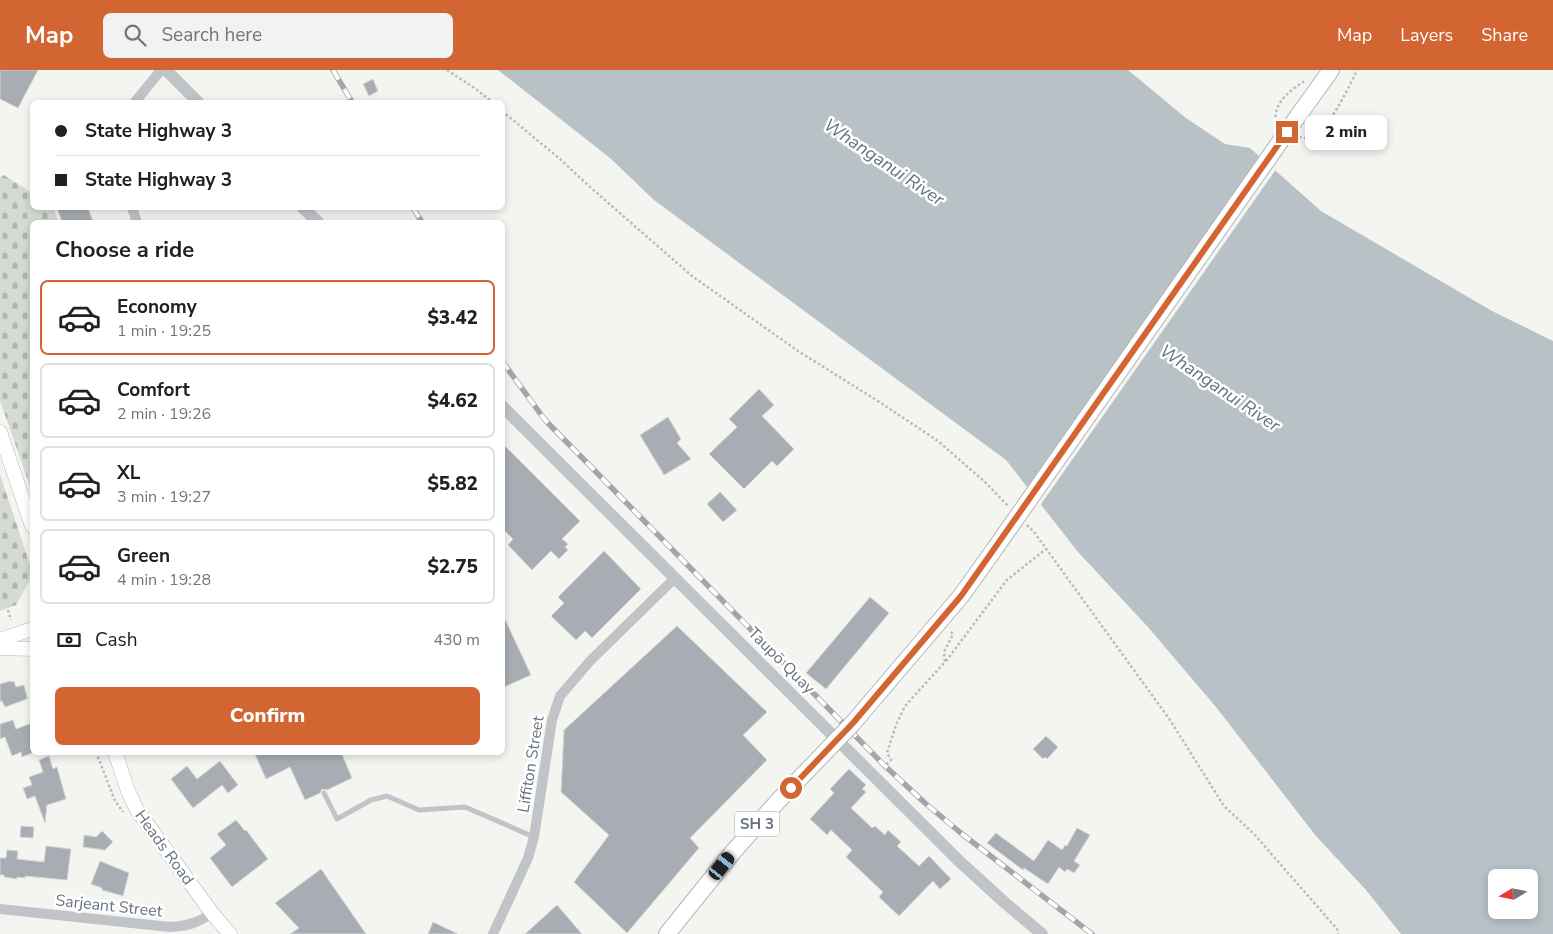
<!DOCTYPE html>
<meta charset="utf-8">
<style>
:root{--surface:#fff;--page:#f2f2f2;--text:#202124;--muted:#757577;--line:#e0e0e0;--accent:#d36532}
body{margin:0;font-family:"Nunito Sans",sans-serif;background:var(--page);color:var(--text);height:100vh;display:flex;flex-direction:column;font-size:19px;white-space:nowrap}
*{box-sizing:border-box;margin:0}
p{font-size:16px;color:var(--muted)}
.icon{flex:none;width:28px;height:28px;fill:none;stroke:currentColor;stroke-width:2;stroke-linecap:round;stroke-linejoin:round}
.map{position:relative;flex:1;overflow:hidden}
.sheet{position:absolute;left:30px;top:150px;width:475px;height:535px;display:flex;flex-direction:column;background:var(--surface);border-radius:8px;box-shadow:0 2px 8px #0003}
.sheet>*{flex:none}
.guide{position:absolute;left:30px;top:30px;width:475px;height:110px;border-radius:8px;box-shadow:0 2px 8px #0003;display:grid;align-content:center;height:110px;padding:0 25px;background:var(--surface)}
.needle{width:32px;rotate:260deg}
.fabs{position:absolute;left:1488px;top:799px;display:grid;gap:10px}
.fabs a{display:grid;place-items:center;width:50px;height:50px;border-radius:8px;background:var(--surface);box-shadow:0 2px 8px #0003;font-size:25px}
.end{position:absolute;width:22px;height:22px;margin:-11px;border:6px solid #d36532;background:#fff;box-shadow:0 0 0 2px #fff}
.from{border-radius:50%}
.bubble{position:absolute;height:35px;border-radius:8px;background:var(--surface);box-shadow:0 2px 8px #0003;font-size:16px;font-weight:800;line-height:35px;text-align:center}
.car{position:absolute;width:15px;height:30px;margin:-15px -8px;border-radius:6px;box-shadow:0 0 4px 1px #0007;background:linear-gradient(#222 24%,#8ab4d8 0 40%,#222 0 76%,#8ab4d8 0 86%,#222 0)}
.guide b{display:flex;align-items:center;gap:18px;height:48px;font-size:19px}
.guide b+b{border-top:1px solid var(--line)}
.guide i{width:12px;height:12px;background:var(--text)}
ul{padding:0;list-style:none}
li{display:flex;align-items:center;gap:15px;height:75px;margin:0 10px 8px;padding:0 15px;border:2px solid var(--line);border-radius:8px}
li div{flex:1}
li b{display:block;font-size:19px}
li em{font-style:normal;font-weight:800}
li.active{border-color:var(--accent)}
li>.icon{width:45px;height:45px;stroke-width:1.5}
h2{padding:0 25px;font-size:22px;line-height:60px}
.pay{display:flex;align-items:center;gap:12px;height:55px;padding:0 25px;font-size:19px}
.pay p{margin-inline-start:auto}
.action{display:flex;gap:10px;margin-top:auto;padding:10px 25px}
.action a{flex:1;height:58px;border-radius:8px;background:var(--accent);color:#fff;font-size:20px;font-weight:800;line-height:58px;text-align:center}
header{display:flex;align-items:center;gap:30px;box-sizing:border-box;height:70px;padding:0 25px;background:var(--accent);color:#fff}
header strong{font-size:24px}
nav{display:flex;gap:28px;margin-inline-start:auto;font-size:18px}
.search{width:350px;height:45px;background:var(--page);display:flex;align-items:center;gap:12px;box-sizing:border-box;padding:0 18px;border-radius:8px;color:var(--muted);font-size:19px}
.map>svg:first-child{display:block}
</style>
<header>
<strong>Map</strong>
<div class="search"><svg class="icon" aria-label="search" viewBox="0 0 24 24"><circle cx="10" cy="10" r="6"/><path d="M15 15l6 6"/></svg>Search here</div>
<nav><a>Map</a><a>Layers</a><a>Share</a></nav>
</header>
<div class="map">
<svg width="1553" height="864" viewBox="0 0 1553 864">
<defs>
<pattern id="cemetery-stones" width="16" height="16" patternUnits="userSpaceOnUse" patternTransform="scale(1.25)"><rect width="16" height="16" fill="#d5dbd3"/><path d="M2 7V4a2 2 0 0 1 4 0v3zM10 15v-3a2 2 0 0 1 4 0v3z" fill="#b1b6b0"/></pattern>
</defs>
<rect width="100%" height="100%" fill="#f4f5f1"/>
<!-- cemetery -->
<path fill="url(#cemetery-stones)" d="M 4,105 L 32,123 L 32,138 L 54,138 L 58,152 L 32,152 L 32,422 L 0,331 L 0,107 Z
M 0,404 L 32,501 L 32,506 L 16,535 L 0,541 Z"/>
<!-- water -->
<path fill="#b8c2c6" fill-rule="evenodd" d="M 498,0 L 1128,0 L 1186,48 L 1225,74 L 1250,78 L 1321,141 L 1492,241 L 1553,271 L 1553,864 L 1401,864 L 1366,820 L 1316,766 L 1216,637 L 1147,556 L 1078,482 L 1006,390 L 654,130 L 610,88 ZM 1496,808 L 1529,808 L 1529,840 L 1496,840 Z"/>
<!-- pier -->
<path fill="#f4f5f1" d="M 1261,85 L 1277,98 L 1039,437 L 1026,420 Z"/>
<!-- building -->
<path fill="#a7adb3" stroke="#d6d6d4" d="M 0,0 L 38,0 L 18,38 L 0,29 Z
M 373,9 L 378,21 L 369,26 L 363,14 Z
M 57,138 L 88,138 L 93,152 L 62,152 Z
M 759,319 L 774,335 L 762,346 L 794,379 L 777,396 L 772,391 L 744,419 L 709,384 L 737,357 L 729,349 Z
M 668,347 L 681,369 L 677,373 L 691,389 L 664,405 L 640,365 Z
M 502,373 L 580,451 L 562,469 L 568,474 L 565,477 L 568,480 L 559,489 L 551,481 L 532,500 L 508,475 L 513,469 L 502,458 Z
M 720,422 L 737,440 L 723,452 L 707,434 Z
M 604,481 L 641,519 L 592,568 L 585,561 L 576,570 L 551,546 L 564,533 L 558,527 Z
M 870,527 L 889,543 L 826,619 L 806,603 Z
M 502,543 L 531,605 L 502,618 Z
M 677,556 L 767,642 L 743,665 L 767,690 L 690,768 L 699,778 L 627,863 L 574,812 L 609,765 L 561,722 L 564,660 Z
M 10,611 L 11,612 L 14,611 L 16,617 L 24,615 L 27,627 L 27,629 L 5,637 L 2,631 L 0,631 L 0,614 Z
M 13,650 L 16,659 L 32,653 L 32,683 L 22,687 L 21,682 L 12,686 L 5,667 L 0,669 L 0,654 Z
M 1046,666 L 1058,677 L 1047,689 L 1045,687 L 1043,689 L 1033,679 Z
M 254,682 L 341,682 L 352,708 L 327,720 L 322,719 L 320,723 L 305,730 L 290,697 L 266,709 Z
M 49,686 L 53,699 L 57,697 L 66,729 L 47,735 L 45,753 L 35,726 L 27,729 L 23,718 L 32,715 L 29,707 L 43,702 L 39,690 Z
M 220,691 L 238,715 L 228,723 L 222,715 L 193,738 L 171,709 L 187,696 L 197,709 Z
M 849,699 L 866,715 L 862,719 L 866,722 L 851,738 L 872,758 L 875,756 L 885,765 L 888,760 L 901,772 L 897,776 L 919,796 L 929,786 L 951,809 L 940,819 L 933,811 L 899,846 L 879,827 L 883,822 L 846,787 L 852,780 L 831,760 L 827,765 L 810,749 L 834,723 L 830,719 Z
M 236,750 L 245,761 L 246,760 L 268,789 L 232,817 L 210,788 L 226,775 L 217,764 Z
M 21,756 L 34,757 L 33,768 L 20,767 Z
M 1077,758 L 1090,765 L 1074,791 L 1080,795 L 1074,803 L 1067,799 L 1065,802 L 1059,797 L 1048,814 L 1024,798 L 1023,800 L 987,773 L 996,763 L 1034,791 L 1048,770 L 1062,780 L 1065,775 L 1067,776 Z
M 102,761 L 113,772 L 105,780 L 83,777 L 84,765 L 96,767 Z
M 46,776 L 71,779 L 67,810 L 25,806 L 25,808 L 17,807 L 17,809 L 4,807 L 4,805 L 0,805 L 0,788 L 6,788 L 7,780 L 18,781 L 17,789 L 44,792 Z
M 100,791 L 129,803 L 123,826 L 102,820 L 102,818 L 91,814 Z
M 321,799 L 366,864 L 290,864 L 299,858 L 275,833 Z
M 557,835 L 582,864 L 525,864 Z
M 433,852 L 458,864 L 428,864 Z"/>
<g fill="none" stroke-linecap="round" stroke-linejoin="round">
<!-- secondary casing -->
<g stroke="#b3b7bb" stroke-width="15">
<path id="secondary" d="M 0,362 L 32,456
M 0,570 L 32,559
M 0,578 L 32,579
M 115,682 L 128,721 L 137,740 L 212,843 L 230,864"/>
</g>
<!-- trunk casing -->
<g stroke="#b3b6b9" stroke-width="18">
<path id="trunk" d="M 1298,46 L 1331,0
M 853,653 L 961,526 L 996,477
M 667,864 L 733,782 L 778,731 L 830,677"/>
</g>
<!-- path -->
<path stroke="#b8babd" stroke-width="2.5" stroke-dasharray="2.5 2.5" stroke-linecap="butt" d="M 447,0 L 476,19 L 492,32
M 502,41 L 560,89 L 590,117 L 692,206 L 798,281 L 881,333 L 938,371 L 985,412 L 1009,437
M 1276,52 C 1272,34 1291,19 1305,11
M 1299,67 C 1304,68 1309,69 1314,67 C 1327,61 1351,14 1357,0
M 1027,455 L 1034,462 L 1170,650 L 1224,736 L 1254,764 L 1337,859 L 1338,864
M 8,540 L 11,550
M 946,591 L 1007,510 L 1046,479
M 96,682 L 115,731 L 123,742
M 883,698 L 891,690 L 887,683 L 896,655 L 905,636 L 945,592 L 944,582 L 953,564 L 950,561"/>
<!-- service -->
<path stroke="#c0c3c7" stroke-width="5" d="M 324,723 L 337,749 L 371,730 L 387,726 L 419,740 L 465,737 L 534,767"/>
<!-- minor -->
<path stroke="#c0c3c7" stroke-width="10" d="M 135,32 L 161,0
M 132,138 L 137,152
M 0,839 L 170,857 C 187,856 198,853 212,843
M 493,864 L 528,788 L 534,767 L 552,650 L 560,626 L 590,591 L 675,508"/>
<!-- tertiary -->
<path stroke="#c0c3c7" stroke-width="12" d="M 166,0 L 198,32
M 303,138 L 318,152
M 502,336 L 958,790 L 1004,832 L 1042,864"/>
<!-- secondary -->
<use href="#secondary" stroke="#fff" stroke-width="14"/>
<!-- trunk -->
<use href="#trunk" stroke="#fff" stroke-width="16"/>
<!-- rail casing -->
<g stroke="#a2a6ab" stroke-width="5.5">
<path id="rail" d="M 333,0 L 352,32
M 413,138 L 422,152
M 502,291 L 545,350 L 885,696 L 925,733 L 962,764 L 1092,864"/>
</g>
<!-- rail -->
<use href="#rail" stroke="#fff" stroke-width="4" stroke-dasharray="11" stroke-linecap="butt"/>
<!-- trunk-bridge casing -->
<g stroke="#b3b6b9" stroke-width="18" stroke-linecap="butt">
<path id="trunk-bridge" d="M 996,477 L 1298,46
M 830,677 L 853,653"/>
</g>
<!-- trunk-bridge -->
<use href="#trunk-bridge" stroke="#fff" stroke-width="16"/>
</g>
<g fill="none" stroke-linecap="round" stroke-linejoin="round">
<!-- route -->
<path stroke="#d36532" stroke-width="6" d="M 791,718 L 853,653 L 961,526 L 1287,62"/>
</g>
<g text-anchor="middle" stroke-width="5" stroke-linejoin="round" paint-order="stroke">
<!-- shield labels -->
<rect fill="#fff" stroke="#949ca6" stroke-width="1" x="734.5" y="741.5" width="45" height="25" rx="4"/>
<g font-size="15" font-weight="bold" fill="#667280">
<text x="757" y="759">SH 3</text>
</g>
<!-- street labels -->
<g font-size="16" fill="#667280" stroke="#fff">
<text transform="translate(782 590) rotate(45)" y="6">Taupō Quay</text>
<text transform="translate(530 694) rotate(-81)" y="6">Liffiton Street</text>
<text transform="translate(165 777) rotate(54)" y="6">Heads Road</text>
<text transform="translate(109 835) rotate(6)" y="6">Sarjeant Street</text>
</g>
<!-- water labels -->
<g font-size="18" font-style="italic" fill="#62737d" stroke="#fff">
<text transform="translate(884 92) rotate(34)" y="6">Whanganui River</text>
<text transform="translate(1220 318) rotate(34)" y="6">Whanganui River</text>
</g>
</g>
</svg>
<div class="fabs">
<a><svg class="needle" viewBox="-14 -14 28 28"><path d="M0-13l5 13h-10z" fill="#e53935"/><path d="M0 13l5-13h-10z" fill="#757577"/></svg></a>
</div>
<i class="end from" style="left:791px;top:718px"></i>
<i class="end" style="left:1287px;top:62px"></i>
<div class="bubble" style="left:1305px;top:45px;width:82px">2 min</div>
<i class="car" style="left:722px;top:796px;rotate:39deg"></i>
<div class="guide">
<b><i class="from"></i>State Highway 3</b>
<b><i></i>State Highway 3</b>
</div>
<section class="sheet">
<h2>Choose a ride</h2>
<ul>
<li class="active"><svg class="icon" aria-label="car" viewBox="0 0 24 24"><path d="M5 17H2v-5l4-1 3-4h7l3 4 3 1v5h-3M9 17h6M6 11h13"/><circle cx="7" cy="17" r="2"/><circle cx="17" cy="17" r="2"/></svg><div><b>Economy</b><p>1 min · 19:25</p></div><em>$3.42</em></li>
<li><svg class="icon" aria-label="car" viewBox="0 0 24 24"><path d="M5 17H2v-5l4-1 3-4h7l3 4 3 1v5h-3M9 17h6M6 11h13"/><circle cx="7" cy="17" r="2"/><circle cx="17" cy="17" r="2"/></svg><div><b>Comfort</b><p>2 min · 19:26</p></div><em>$4.62</em></li>
<li><svg class="icon" aria-label="car" viewBox="0 0 24 24"><path d="M5 17H2v-5l4-1 3-4h7l3 4 3 1v5h-3M9 17h6M6 11h13"/><circle cx="7" cy="17" r="2"/><circle cx="17" cy="17" r="2"/></svg><div><b>XL</b><p>3 min · 19:27</p></div><em>$5.82</em></li>
<li><svg class="icon" aria-label="car" viewBox="0 0 24 24"><path d="M5 17H2v-5l4-1 3-4h7l3 4 3 1v5h-3M9 17h6M6 11h13"/><circle cx="7" cy="17" r="2"/><circle cx="17" cy="17" r="2"/></svg><div><b>Green</b><p>4 min · 19:28</p></div><em>$2.75</em></li>
</ul>
<div class="pay"><svg class="icon" aria-label="cash" viewBox="0 0 24 24"><path d="M3 7h18v10H3z"/><circle cx="12" cy="12" r="2"/></svg>Cash<p>430 m</p></div>
<div class="action"><a>Confirm</a></div>
</section>
</div>
